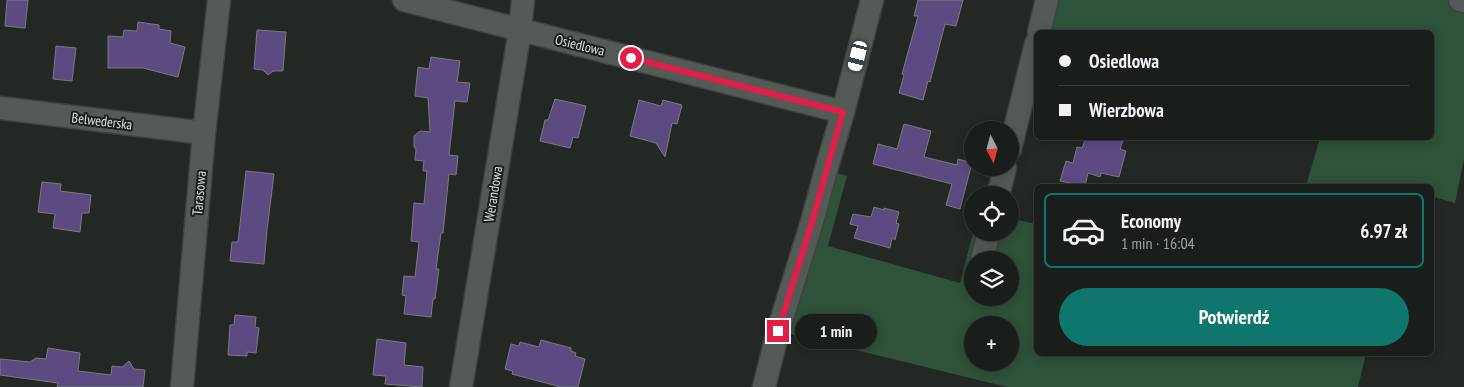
<!DOCTYPE html>
<html lang="pl">
<meta charset="utf-8">
<style>
:root{--surface:#1a1e1b;--page:#232724;--text:#f1f3f6;--muted:#9fa2a3;--line:#383c3a;--accent:#0f766e}
body{margin:0;font-family:"PT Sans Narrow",sans-serif;background:var(--page);color:var(--text);height:100vh;display:flex;flex-direction:column;font-size:19px;white-space:nowrap}
*{box-sizing:border-box;margin:0}
p{font-size:16px;color:var(--muted)}
.icon{flex:none;width:28px;height:28px;fill:none;stroke:currentColor;stroke-width:2;stroke-linecap:round;stroke-linejoin:round}
.map{position:relative;flex:1;overflow:hidden}
.side{position:absolute;left:1034px;top:184px;width:400px;height:172px;display:flex;flex-direction:column;background:var(--surface);border-radius:8px;box-shadow:0 2px 12px #0003,0 0 0 1px var(--line)}
.side>*{flex:none}
.top-card{position:absolute;left:1034px;top:30px;width:400px;height:110px;border-radius:8px;box-shadow:0 2px 12px #0003,0 0 0 1px var(--line);display:grid;align-content:center;height:110px;padding:0 25px;background:var(--surface)}
.needle{width:32px;rotate:174deg}
.controls{position:absolute;left:964px;top:121px;display:grid;gap:10px}
.controls a{display:grid;place-items:center;width:55px;height:55px;border-radius:50%;background:var(--surface);box-shadow:0 2px 12px #0003,0 0 0 1px var(--line);font-size:25px}
.end{position:absolute;width:22px;height:22px;margin:-11px;border:6px solid #e11d48;background:#fff;box-shadow:0 0 0 2px #fff}
.from{border-radius:50%}
.bubble{position:absolute;height:35px;border-radius:18px;background:var(--surface);box-shadow:0 2px 12px #0003,0 0 0 1px var(--line);font-size:16px;font-weight:700;line-height:35px;text-align:center}
.car{position:absolute;width:15px;height:30px;margin:-15px -8px;border-radius:6px;box-shadow:0 0 4px 1px #0007;background:linear-gradient(#fff 24%,#345 0 40%,#fff 0 76%,#345 0 86%,#fff 0)}
.top-card b{display:flex;align-items:center;gap:18px;height:48px;font-size:19px}
.top-card b+b{border-top:1px solid var(--line)}
.top-card i{width:12px;height:12px;background:var(--text)}
ul{padding:9px 0 0;list-style:none}
li{display:flex;align-items:center;gap:15px;height:75px;margin:0 10px 8px;padding:0 15px;border:2px solid transparent;border-radius:8px}
li div{flex:1}
li b{display:block;font-size:19px}
li em{font-style:normal;font-weight:700}
li.selected{border-color:var(--accent)}
li>.icon{width:45px;height:45px;stroke-width:1.5}
.primary-button{display:flex;gap:10px;margin-top:auto;padding:10px 25px}
.primary-button a{flex:1;height:58px;border-radius:30px;background:var(--accent);color:#fff;font-size:20px;font-weight:700;line-height:58px;text-align:center}
.map>svg:first-child{display:block}
</style>
<div class="map">
<svg width="1464" height="387" viewBox="0 0 1464 387">
<rect width="100%" height="100%" fill="#232824"/>
<!-- green -->
<path fill="#2f523a" fill-rule="evenodd" d="M 1047,0 L 1464,0 L 1464,159 L 1455,203 L 1431,196 L 1431,186 L 1306,186 L 1320,138 L 1431,138 L 1431,32 L 1039,32 Z
M 826,170 L 847,176 L 828,246 L 960,283 L 973,233 L 1010,232 L 1010,218 L 1036,224 L 1036,354 L 1366,354 L 1358,387 L 1007,387 L 778,331 ZM 972,260 L 1010,260 L 1010,298 L 972,298 ZM 972,325 L 1010,325 L 1010,362 L 972,362 Z"/>
<!-- building -->
<path fill="#5b4b81" stroke="#7b7a80" d="M 7,0 L 28,0 L 25,28 L 5,26 Z
M 918,0 L 963,0 L 956,26 L 945,24 L 930,82 L 928,81 L 923,100 L 899,93 L 904,75 L 902,74 L 918,16 L 914,16 Z
M 138,22 L 159,25 L 159,29 L 171,31 L 170,43 L 185,47 L 178,77 L 143,68 L 108,68 L 108,36 L 123,37 L 124,30 L 137,31 Z
M 257,30 L 286,32 L 283,71 L 273,71 L 268,75 L 263,70 L 254,69 Z
M 56,46 L 76,48 L 72,81 L 53,79 Z
M 431,57 L 460,61 L 457,82 L 470,83 L 467,102 L 455,101 L 449,155 L 458,156 L 456,175 L 449,174 L 443,233 L 441,233 L 436,269 L 439,269 L 435,299 L 433,299 L 431,317 L 404,314 L 406,296 L 402,295 L 404,276 L 415,277 L 419,242 L 411,241 L 414,203 L 424,204 L 427,171 L 423,171 L 424,161 L 415,160 L 416,150 L 414,146 L 414,136 L 420,131 L 430,132 L 428,98 L 415,96 L 418,67 L 429,69 Z
M 555,99 L 586,106 L 578,138 L 573,137 L 570,148 L 540,141 L 545,120 L 548,120 Z
M 639,100 L 661,106 L 663,100 L 682,105 L 677,124 L 672,123 L 665,157 L 656,143 L 630,136 Z
M 904,124 L 931,131 L 924,157 L 957,165 L 958,159 L 972,163 L 960,209 L 946,205 L 952,184 L 873,164 L 878,144 L 897,149 Z
M 1086,138 L 1124,138 L 1120,149 L 1126,151 L 1119,177 L 1101,173 L 1100,177 L 1088,173 L 1085,186 L 1060,181 L 1066,161 L 1073,163 L 1077,147 L 1082,148 Z
M 246,171 L 274,174 L 267,230 L 264,264 L 230,261 L 232,242 L 238,242 Z
M 42,182 L 61,184 L 60,191 L 91,195 L 89,213 L 82,213 L 80,232 L 53,228 L 55,214 L 38,212 Z
M 874,207 L 884,210 L 884,208 L 899,212 L 896,223 L 899,224 L 895,240 L 892,238 L 890,248 L 854,238 L 858,226 L 850,224 L 853,214 L 871,217 Z
M 235,315 L 256,317 L 255,327 L 259,328 L 256,353 L 247,352 L 247,356 L 228,355 L 230,325 L 234,325 Z
M 377,339 L 406,343 L 404,365 L 423,367 L 422,387 L 385,384 L 386,376 L 373,375 Z
M 541,340 L 571,348 L 571,351 L 576,353 L 575,356 L 585,359 L 578,387 L 561,387 L 512,374 L 513,371 L 505,369 L 511,344 L 519,346 L 520,342 L 539,347 Z
M 48,348 L 80,353 L 78,371 L 111,375 L 112,366 L 122,367 L 129,361 L 134,369 L 145,370 L 143,387 L 57,387 L 58,383 L 0,375 L 0,359 L 30,362 L 36,358 L 46,359 Z"/>
<g fill="none" stroke-linecap="round" stroke-linejoin="round">
<!-- minor casing -->
<g stroke="#3e433f" stroke-width="25">
<path id="minor" d="M 404,0 L 843,112
M 1460,0 L 1464,1
M 1039,32 L 1047,0
M 0,108 L 204,133
M 1010,149 L 1036,44
M 998,195 L 1005,168
M 982,260 L 989,232
M 182,387 L 204,133 L 219,0
M 461,387 L 520,30 L 523,0
M 764,387 L 778,331 L 812,222 L 826,170 L 843,112 L 872,0"/>
</g>
<!-- minor -->
<use href="#minor" stroke="#545a55" stroke-width="22"/>
</g>
<g fill="none" stroke-linecap="round" stroke-linejoin="round">
<!-- route -->
<path stroke="#e11d48" stroke-width="6" d="M 631,58 L 843,112 L 812,222 L 778,331"/>
</g>
<g text-anchor="middle" stroke-width="4" stroke-linejoin="round" paint-order="stroke">
<!-- street labels -->
<g font-size="14" fill="#dee2df" stroke="#191e1b">
<text transform="translate(580 45) rotate(14)" y="5">Osiedlowa</text>
<text transform="translate(102 121) rotate(7)" y="5">Belwederska</text>
<text transform="translate(199 193) rotate(-85)" y="5">Tarasowa</text>
<text transform="translate(493 194) rotate(-81)" y="5">Werandowa</text>
</g>
</g>
</svg>
<div class="controls">
<a><svg class="needle" viewBox="-14 -14 28 28"><path d="M0-13l5 13h-10z" fill="#e53935"/><path d="M0 13l5-13h-10z" fill="#9fa2a3"/></svg></a>
<a><svg class="icon" aria-label="locate" viewBox="0 0 24 24"><circle cx="12" cy="12" r="6"/><path d="M12 2v4M12 18v4M2 12h4M18 12h4"/></svg></a>
<a><svg class="icon" aria-label="layers" viewBox="0 0 24 24"><path d="M12 4l9 5-9 5-9-5zM3 14l9 5 9-5"/></svg></a>
<a>+</a>
</div>
<i class="end from" style="left:631px;top:58px"></i>
<i class="end" style="left:778px;top:331px"></i>
<div class="bubble" style="left:795px;top:314px;width:82px">1 min</div>
<i class="car" style="left:858px;top:56px;rotate:194deg"></i>
<div class="top-card">
<b><i class="from"></i>Osiedlowa</b>
<b><i></i>Wierzbowa</b>
</div>
<section class="side">
<ul>
<li class="selected"><svg class="icon" aria-label="car" viewBox="0 0 24 24"><path d="M5 17H2v-5l4-1 3-4h7l3 4 3 1v5h-3M9 17h6M6 11h13"/><circle cx="7" cy="17" r="2"/><circle cx="17" cy="17" r="2"/></svg><div><b>Economy</b><p>1 min · 16:04</p></div><em>6.97 zł</em></li>
</ul>
<div class="primary-button"><a>Potwierdź</a></div>
</section>
</div>
